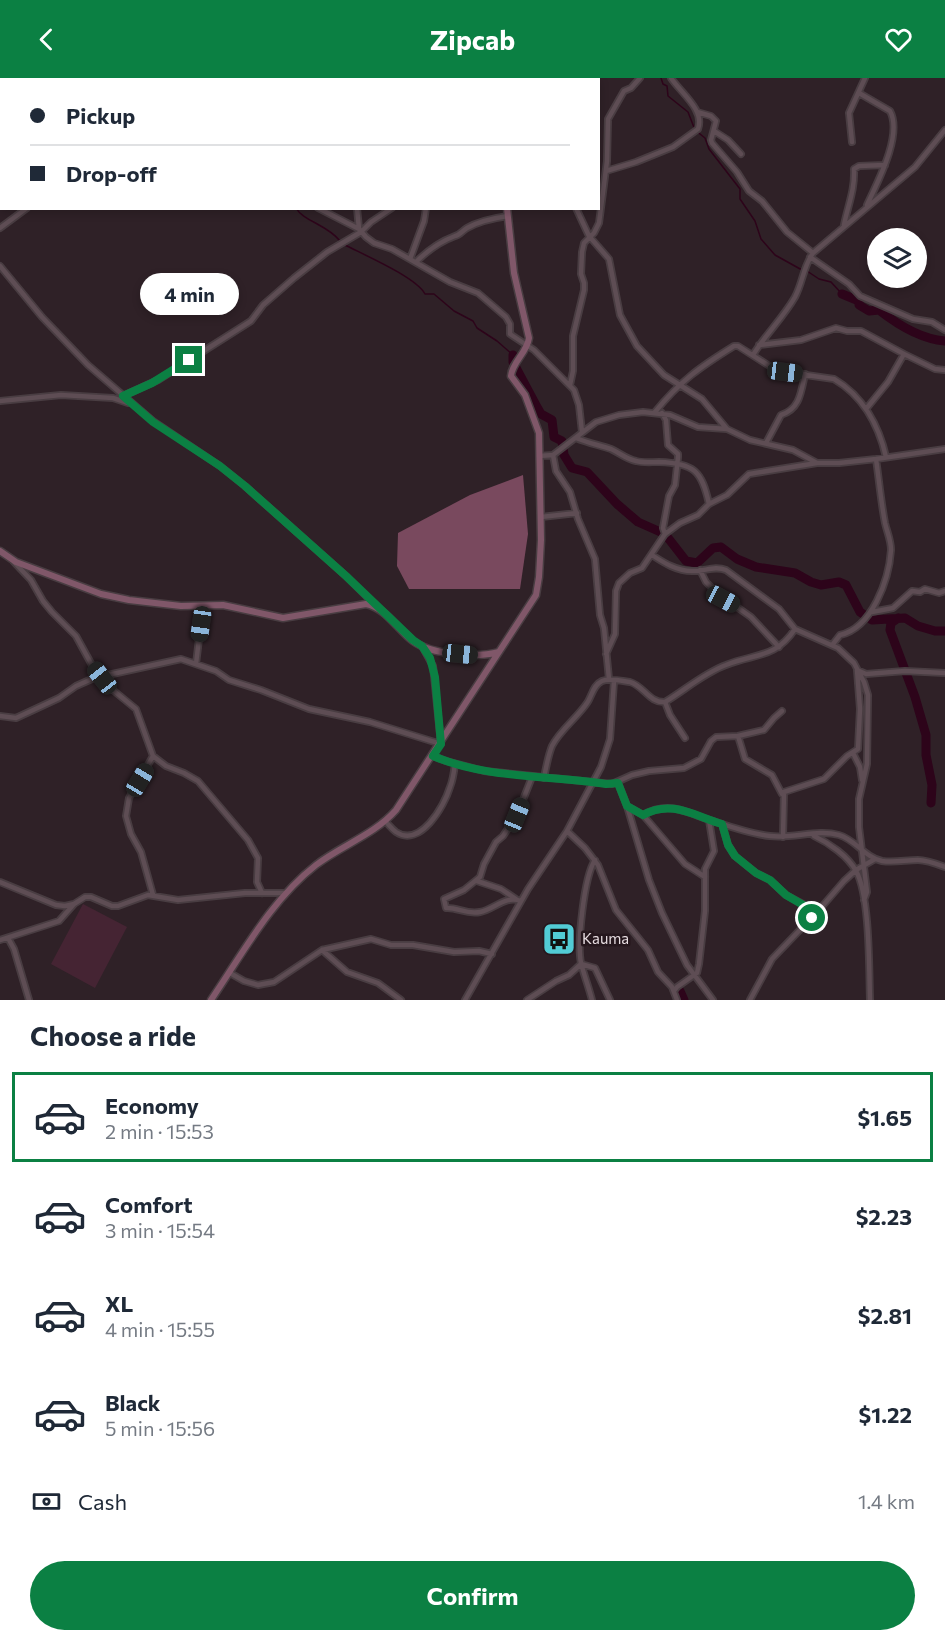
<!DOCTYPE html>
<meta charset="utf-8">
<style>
:root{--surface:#fff;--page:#f2f2f3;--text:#1f2937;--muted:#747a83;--line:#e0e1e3;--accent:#0b8043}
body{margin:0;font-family:Commissioner,sans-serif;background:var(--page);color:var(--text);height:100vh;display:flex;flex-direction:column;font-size:22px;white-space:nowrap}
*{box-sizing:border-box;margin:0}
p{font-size:20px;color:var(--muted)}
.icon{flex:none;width:33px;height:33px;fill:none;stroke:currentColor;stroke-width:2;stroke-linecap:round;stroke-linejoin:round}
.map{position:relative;height:922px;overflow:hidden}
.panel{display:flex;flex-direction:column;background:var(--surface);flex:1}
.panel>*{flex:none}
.top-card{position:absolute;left:0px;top:0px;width:600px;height:132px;box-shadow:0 3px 9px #0003;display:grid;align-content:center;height:132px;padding:0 30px;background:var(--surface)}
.fabs{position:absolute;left:867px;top:150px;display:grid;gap:12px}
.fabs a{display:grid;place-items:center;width:60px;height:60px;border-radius:50%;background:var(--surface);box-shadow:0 3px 9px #0003;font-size:30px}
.end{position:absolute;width:27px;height:27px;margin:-14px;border:8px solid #0b8043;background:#fff;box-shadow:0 0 0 3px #fff}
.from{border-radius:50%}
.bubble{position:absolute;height:42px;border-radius:21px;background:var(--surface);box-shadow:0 3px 9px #0003;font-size:20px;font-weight:700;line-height:42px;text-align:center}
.car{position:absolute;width:18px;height:36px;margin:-18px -9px;border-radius:8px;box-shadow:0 0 4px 2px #0007;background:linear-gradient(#222 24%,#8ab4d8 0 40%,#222 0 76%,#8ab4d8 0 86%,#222 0)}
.top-card b{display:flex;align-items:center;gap:21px;height:57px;font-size:22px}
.top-card b+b{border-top:2px solid var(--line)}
.top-card i{width:15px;height:15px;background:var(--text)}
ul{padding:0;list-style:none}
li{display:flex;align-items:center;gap:18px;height:90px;margin:0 12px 9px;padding:0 18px;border:3px solid transparent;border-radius:0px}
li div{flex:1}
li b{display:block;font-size:22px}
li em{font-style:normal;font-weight:700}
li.active{border-color:var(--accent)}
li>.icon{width:54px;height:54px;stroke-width:1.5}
h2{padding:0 30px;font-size:27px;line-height:72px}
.pay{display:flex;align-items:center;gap:15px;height:66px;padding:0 30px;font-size:22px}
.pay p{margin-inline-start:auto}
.button{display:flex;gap:12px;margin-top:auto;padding:12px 30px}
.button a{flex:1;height:69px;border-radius:36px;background:var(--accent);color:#fff;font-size:24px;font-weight:700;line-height:69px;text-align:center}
header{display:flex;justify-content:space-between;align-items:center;height:78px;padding:0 30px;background:var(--accent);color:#fff;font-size:27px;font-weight:700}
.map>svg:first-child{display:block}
</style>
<header><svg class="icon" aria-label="back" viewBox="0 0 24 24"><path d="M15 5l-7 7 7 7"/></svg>Zipcab<svg class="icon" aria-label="heart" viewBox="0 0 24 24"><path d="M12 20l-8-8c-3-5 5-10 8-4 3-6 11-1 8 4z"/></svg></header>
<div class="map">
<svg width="945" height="922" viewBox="0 0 945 922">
<rect width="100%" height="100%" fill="#2f2127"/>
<!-- green -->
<path fill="#452433" d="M 83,826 L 127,849 L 95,910 L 51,886 Z"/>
<!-- forest -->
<path fill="#79495e" d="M 523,397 L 528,456 L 520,511 L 409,511 L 397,488 L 398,455 L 470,417 Z"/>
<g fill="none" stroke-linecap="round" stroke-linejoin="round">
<!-- stream -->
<path stroke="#2d041a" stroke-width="1.5" d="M 174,0 L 176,2
M 661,0 L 663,6 L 667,8 L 668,18 L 688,34 L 695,52 L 705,60 L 709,71 L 740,111 L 740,121 L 755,143 L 761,161 L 775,177 L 802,192
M 221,2 L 222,0
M 296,130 C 303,143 328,147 340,163
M 343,166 C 362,176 416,199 425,216 L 434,216 L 454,233 L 473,243 L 477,250 L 497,263 L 513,277
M 807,193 L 819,201 L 831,204 L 842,216"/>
<!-- river -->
<path stroke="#2d041a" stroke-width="9" d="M 842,216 L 859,223 L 859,227 L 869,233 L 879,232 C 898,247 920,261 945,263
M 513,277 L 513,284 L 537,329 L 541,336 L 552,342 L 554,359 L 562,363 L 564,377 L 572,390 L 587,394 L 617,426 L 638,444 L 665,456 L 686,483 L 697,485 L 713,470 L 721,469 L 737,481 L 756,489 L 795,495 L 811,504 L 821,507 L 839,504 L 846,507 L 860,534 L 872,542 L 905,540 L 918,548 L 935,553 L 945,553
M 898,540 L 891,545 L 890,552 L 915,619 L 926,657 L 926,677 L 932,707 L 931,725
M 680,913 L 684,922"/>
<!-- street casing -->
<g stroke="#493d42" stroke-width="8">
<path id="street" d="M 380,0 L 384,2
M 38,2 L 38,0
M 247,2 L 247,0
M 361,2 L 361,0
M 859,15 L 890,33 C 903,57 877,105 867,127
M 697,34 L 711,38 L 716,43 L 711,62 L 712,65 L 737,94 L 749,113 L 762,123 L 787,154 L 813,175
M 714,53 L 728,62 L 741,76
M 852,64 L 849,35 L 865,0
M 606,93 L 636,84 L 673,69 L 698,51 C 705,32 681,15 671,0
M 0,120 L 2,117
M 318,130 L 359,151 L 366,159 L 374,165 L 392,171 L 450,204 L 478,215 L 506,239 L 510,246 L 510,256 L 534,272 L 574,312 L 579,327 L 582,354
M 357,130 L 359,151
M 576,130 L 589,158 L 609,181 L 620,237 L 637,268 L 664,297 L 702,321 L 727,351
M 844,147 C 848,127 855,112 854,91 L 859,88 L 885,87
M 0,150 L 27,130
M 810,179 L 849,206 L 860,218 L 913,241 L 932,244 L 945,252
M 410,181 L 424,143 L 426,130
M 416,184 C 428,172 439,164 455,158 C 460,157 462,153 467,150 C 479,143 494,140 508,138
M 0,188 L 42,239 L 88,287 L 153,343 L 220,388 L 245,408 L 346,498 L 377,529
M 759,267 L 801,262 L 836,250 L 847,253 L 861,253 L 904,276
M 753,277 C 765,257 783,240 795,219 C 803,204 803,189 813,175 L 915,89 L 945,52
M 570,307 L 573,293 L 573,258 L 584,212 L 584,205 L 581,196 L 582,174 L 584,165 L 594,155 L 599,145 L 607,83 L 608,41 L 624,13 L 631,10 L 640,0
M 123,318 L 158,302 L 251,243 L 263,227 L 294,200 L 327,174 L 361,154 L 371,144 L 392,130
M 0,323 L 61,317 L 113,320 L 128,325
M 866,331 L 888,304 L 904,276 L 935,291 L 945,292
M 655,334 C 680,303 700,289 734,268 L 738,268 L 771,289 L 785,294 L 834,301 C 863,318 879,348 886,379
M 662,335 L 666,342 L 668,367 L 678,376 L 678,379 L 675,407 L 669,418 L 663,450 L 665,456
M 576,360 C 588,365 599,367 611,371 C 620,375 626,381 636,383 C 643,385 651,384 659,384 C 694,385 702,393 709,426
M 766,365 L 781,337 C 800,331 801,314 805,296
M 553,377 L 556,393 L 570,414 L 578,441 L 595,481 L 600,537 L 604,550 L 609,601
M 539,378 L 553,377 L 596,344 L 619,337 L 643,334 L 670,337 L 698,349 L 727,351 L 750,362 L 793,372 L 817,385 L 839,385 L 876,381 L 945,371
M 541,439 L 577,435
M 652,477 C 664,485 677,493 692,493 C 704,494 714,487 726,492 L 779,531 L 795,551 L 838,570 L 854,585 L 864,604 L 868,617 L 867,686 L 859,721 L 859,749 L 867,814 L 864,822
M 14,484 L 31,502 L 43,523 L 52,534 L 76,558 L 93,589 L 108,608 L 136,631 L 153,678 L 166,688 L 184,695 L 198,703 L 248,762 L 258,780 L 257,804 L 262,815
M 700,492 L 706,504 L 717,515 L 751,539 L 779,569
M 872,534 L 893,530 L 912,513 L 920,514 L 925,511 L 939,515 L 945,513
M 833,566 L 840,557 C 872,550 889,502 891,472 C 891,462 887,454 885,445 C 881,424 879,402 876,381
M 606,576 L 615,556 L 616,513 L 619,505 L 630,495 L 642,490 L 665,456 L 680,445 L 698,437 L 709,426 L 727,417 L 749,396 L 817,385
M 196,586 L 203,527
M 665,624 C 685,612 704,595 726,587 C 755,575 775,581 795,551
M 0,638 L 16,640 L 59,620 L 76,608 L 94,600 L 181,581 L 216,593 L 229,602 L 261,612 L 309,631 L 370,644 L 441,666 L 433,588 L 422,568
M 853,675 L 860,689 L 862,702
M 153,678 L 129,720 L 126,738 L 131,756 L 141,774 L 153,817
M 433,678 L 446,683 L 484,693 L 612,706 L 632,697 L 649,693 L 684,690 L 701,681 L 711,663 L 716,659 L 738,658
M 544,700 C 546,689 548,678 552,668 C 560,652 577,640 587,625 C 592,618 593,607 602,603 C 609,600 622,603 630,604 C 644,608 649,625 665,624 L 670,637 L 685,660
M 618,705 L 627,728 L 643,737 L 685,786 L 705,799
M 782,716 L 772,697 L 745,681 L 738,658 L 764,652 L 774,640 L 782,633
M 627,728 L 649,802 L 662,835 L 687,887 L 713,922
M 643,737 C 670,722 687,735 713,743 C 731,749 751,756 770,758 C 793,761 817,751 839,757 C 856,762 864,779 882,783 C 894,785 906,782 918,782 C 927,782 937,786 945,789
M 386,744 C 389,747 392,751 396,754 C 420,770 444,729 450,709 C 453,702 454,694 455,686
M 722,746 L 728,767 L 735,778 L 756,795 L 770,802 L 786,817 L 803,826 L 814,837
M 567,753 L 585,770 L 598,787 L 616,832 L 648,872 L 658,894 L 672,909 L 677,922
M 814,758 C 829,765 848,778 856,793 C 870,817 869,892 870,922
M 783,759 L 784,714 L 824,701 L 847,678 L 858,671 L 860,631 L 857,592 L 866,596 L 905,593 L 945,595
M 477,803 L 501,811 L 516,821
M 0,804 L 56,827 L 65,828 L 74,826
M 521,823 C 505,817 495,831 480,834 C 467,837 457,829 446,830 L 444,821 L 464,812 L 480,799 L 484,786 L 496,764 L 503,758 L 517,737 L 532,699
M 8,860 L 14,871 L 29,922
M 0,862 L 59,843 L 74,826 L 85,819 L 91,819 L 112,828 L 118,828 L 148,817 L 178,822 L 245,815 L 285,815
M 322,872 L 347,894 L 378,905 L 401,922
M 230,895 L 244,903 L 258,907 L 274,904 L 322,872 L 371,861 L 391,867 L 413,867 L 454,874 L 479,873 L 492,876
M 674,913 L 677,909 L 697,895 L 699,886 L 705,833 L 705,791 L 714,773 L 709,742
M 465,922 L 528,811 L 567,753 L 601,689 L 610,661 L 614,603
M 527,922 L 556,903 L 569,897 L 581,886 L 595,890 L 610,922
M 592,922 C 589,910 584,897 581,885 C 577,865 584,799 595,782
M 750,922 L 772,881 L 819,832 L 844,803 L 856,792 L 875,781"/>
</g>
<!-- secondary casing -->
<g stroke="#493d42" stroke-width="9">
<path id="secondary" d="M 497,0 L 497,2
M 0,473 L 16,484 L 101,516 L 129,522 L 181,528 L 223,527 L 283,540 L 366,526 C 386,530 397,551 413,563 C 432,577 477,580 499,574
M 211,922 C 243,875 271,822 316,787 C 342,767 374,757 396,732 L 536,517 L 539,499 L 541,462 L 539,355 L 525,317 L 511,298 C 512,284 527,275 529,260 L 514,195 L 507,130"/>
</g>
<!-- street -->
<use href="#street" stroke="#5e4d54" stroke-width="4.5"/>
<!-- secondary -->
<use href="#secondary" stroke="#805769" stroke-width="6"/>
</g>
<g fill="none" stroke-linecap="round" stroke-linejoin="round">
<!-- route -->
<path stroke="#0b8043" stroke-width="8" d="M 189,282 L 152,305 L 123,318 L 153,344 L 220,388 L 245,408 L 346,498 L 413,562 L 422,568 L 430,580 L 435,599 L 441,666 L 433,678 C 487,701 548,697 606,706 L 618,705 L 627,728 L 643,737 C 671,721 695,738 722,746 L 728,767 L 735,778 L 756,795 L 770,802 L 786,817 L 810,831 L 814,837 L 812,840"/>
</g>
<!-- icons -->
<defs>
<g id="bus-square" transform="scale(1.725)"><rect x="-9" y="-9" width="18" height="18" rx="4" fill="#52ccd5" stroke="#25171d"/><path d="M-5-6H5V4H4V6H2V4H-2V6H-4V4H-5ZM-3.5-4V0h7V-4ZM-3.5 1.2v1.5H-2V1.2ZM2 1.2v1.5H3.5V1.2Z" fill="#111"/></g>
</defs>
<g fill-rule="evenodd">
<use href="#bus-square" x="559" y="861"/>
</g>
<g text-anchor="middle" stroke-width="5" stroke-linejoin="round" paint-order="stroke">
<!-- poi labels -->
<g font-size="15" fill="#e7dde1" stroke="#25171d" text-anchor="start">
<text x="582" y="866">Kauma</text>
</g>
</g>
</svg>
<div class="fabs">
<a><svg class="icon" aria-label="layers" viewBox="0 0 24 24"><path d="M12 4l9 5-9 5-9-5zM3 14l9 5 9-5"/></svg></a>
</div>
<i class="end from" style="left:812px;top:840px"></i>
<i class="end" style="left:189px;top:282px"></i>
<div class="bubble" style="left:140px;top:195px;width:99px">4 min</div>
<i class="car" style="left:785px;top:294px;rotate:97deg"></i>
<i class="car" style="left:723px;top:521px;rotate:118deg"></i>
<i class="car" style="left:201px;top:546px;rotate:188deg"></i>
<i class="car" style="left:460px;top:576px;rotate:96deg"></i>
<i class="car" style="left:102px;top:600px;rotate:322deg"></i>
<i class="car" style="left:140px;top:702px;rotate:31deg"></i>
<i class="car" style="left:517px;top:737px;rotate:22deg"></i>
<div class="top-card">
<b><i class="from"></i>Pickup</b>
<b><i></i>Drop-off</b>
</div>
</div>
<section class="panel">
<h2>Choose a ride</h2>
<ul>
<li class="active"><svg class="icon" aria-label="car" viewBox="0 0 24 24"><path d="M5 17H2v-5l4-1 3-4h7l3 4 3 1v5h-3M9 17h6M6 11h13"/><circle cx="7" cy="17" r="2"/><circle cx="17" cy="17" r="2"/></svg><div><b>Economy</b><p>2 min · 15:53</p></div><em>$1.65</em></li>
<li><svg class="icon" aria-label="car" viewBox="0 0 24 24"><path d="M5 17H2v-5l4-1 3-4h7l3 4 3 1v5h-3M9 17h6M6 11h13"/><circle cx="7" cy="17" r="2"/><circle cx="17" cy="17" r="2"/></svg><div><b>Comfort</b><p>3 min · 15:54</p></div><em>$2.23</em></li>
<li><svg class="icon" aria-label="car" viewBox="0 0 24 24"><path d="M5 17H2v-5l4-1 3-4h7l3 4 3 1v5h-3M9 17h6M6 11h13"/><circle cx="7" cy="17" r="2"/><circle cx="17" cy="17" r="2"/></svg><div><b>XL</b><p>4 min · 15:55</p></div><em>$2.81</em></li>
<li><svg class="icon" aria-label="car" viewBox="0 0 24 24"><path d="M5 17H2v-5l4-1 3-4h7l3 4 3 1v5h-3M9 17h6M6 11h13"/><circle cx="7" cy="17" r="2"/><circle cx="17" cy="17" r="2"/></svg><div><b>Black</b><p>5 min · 15:56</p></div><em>$1.22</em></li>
</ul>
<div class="pay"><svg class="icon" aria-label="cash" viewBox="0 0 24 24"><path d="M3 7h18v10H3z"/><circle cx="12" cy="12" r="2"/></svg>Cash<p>1.4 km</p></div>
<div class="button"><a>Confirm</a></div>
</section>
